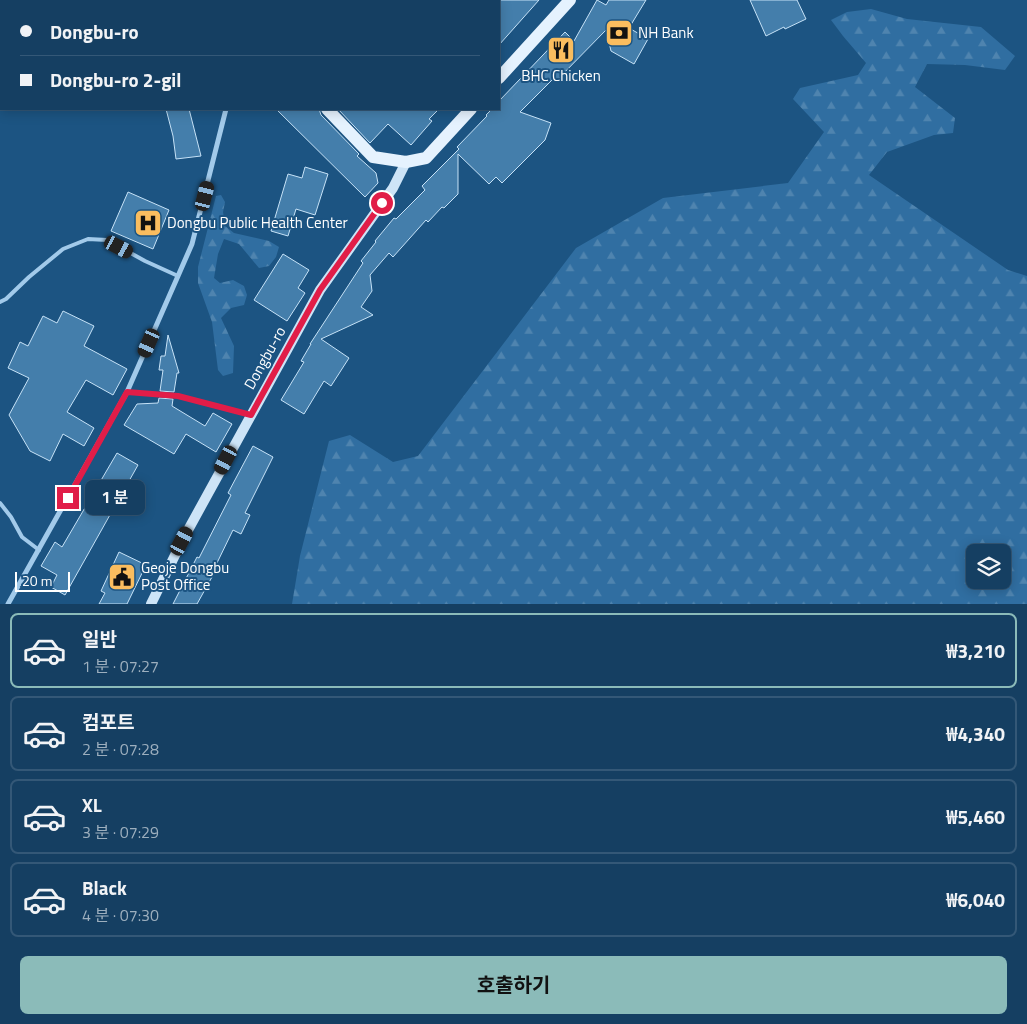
<!DOCTYPE html>
<html lang="ko">
<meta charset="utf-8">
<style>
:root{--surface:#153f62;--page:#224a6b;--text:#f1f3f6;--muted:#9dafbe;--line:#345877;--accent:#8bbbb9}
body{margin:0;font-family:"Titillium Web","Noto Sans KR",sans-serif;background:var(--page);color:var(--text);height:100vh;display:flex;flex-direction:column;font-size:19px;white-space:nowrap}
*{box-sizing:border-box;margin:0}
p{font-size:16px;color:var(--muted)}
.icon{flex:none;width:28px;height:28px;fill:none;stroke:currentColor;stroke-width:2;stroke-linecap:round;stroke-linejoin:round}
.map{position:relative;height:604px;overflow:hidden}
.sheet{display:flex;flex-direction:column;background:var(--surface);flex:1}
.sheet>*{flex:none}
.hud{position:absolute;left:0px;top:0px;width:500px;height:110px;box-shadow:0 2px 12px #0003,0 0 0 1px var(--line);display:grid;align-content:center;height:110px;padding:0 20px;background:var(--surface)}
.tools{position:absolute;left:966px;top:544px;display:grid;gap:10px}
.tools a{display:grid;place-items:center;width:45px;height:45px;border-radius:8px;background:var(--surface);box-shadow:0 2px 12px #0003,0 0 0 1px var(--line);font-size:25px}
.scale{position:absolute;left:15px;bottom:12px;width:55px;box-sizing:border-box;padding-left:5px;border:2px solid #fff;border-top:0;font-size:14px;line-height:18px;white-space:nowrap;color:#fff;-webkit-text-stroke:4px #1c5482;paint-order:stroke}
.end{position:absolute;width:22px;height:22px;margin:-11px;border:6px solid #e11d48;background:#fff;box-shadow:0 0 0 2px #fff}
.from{border-radius:50%}
.bubble{position:absolute;height:35px;border-radius:8px;background:var(--surface);box-shadow:0 2px 12px #0003,0 0 0 1px var(--line);font-size:16px;font-weight:700;line-height:35px;text-align:center}
.car{position:absolute;width:15px;height:30px;margin:-15px -8px;border-radius:6px;box-shadow:0 0 4px 1px #0007;background:linear-gradient(#222 24%,#8ab4d8 0 40%,#222 0 76%,#8ab4d8 0 86%,#222 0)}
.hud b{display:flex;align-items:center;gap:18px;height:48px;font-size:19px}
.hud b+b{border-top:1px solid var(--line)}
.hud i{width:12px;height:12px;background:var(--text)}
ul{padding:9px 0 0;list-style:none}
li{display:flex;align-items:center;gap:15px;height:75px;margin:0 10px 8px;padding:0 10px;border:2px solid var(--line);border-radius:8px}
li div{flex:1}
li b{display:block;font-size:19px}
li em{font-style:normal;font-weight:700}
li.active{border-color:var(--accent)}
li>.icon{width:45px;height:45px;stroke-width:1.5}
.button{display:flex;gap:10px;margin-top:auto;padding:10px 20px}
.button a{flex:1;height:58px;border-radius:8px;background:var(--accent);color:#111;font-size:20px;font-weight:700;line-height:58px;text-align:center}
.map>svg:first-child{display:block}
</style>
<div class="map">
<svg width="1027" height="604" viewBox="0 0 1027 604">
<defs>
<pattern id="forest-firs" width="22" height="20" patternUnits="userSpaceOnUse" patternTransform="scale(1.25)"><rect width="22" height="20" fill="#306ea1"/><path d="M5 1l3.5 6h-7zM16 11l3.5 6h-7z" fill="#4f84af"/></pattern>
</defs>
<rect width="100%" height="100%" fill="#1c5482"/>
<!-- forest -->
<path fill="url(#forest-firs)" fill-rule="evenodd" d="M 871,9 L 907,19 L 981,27 L 1015,56 L 1005,70 L 965,65 L 927,64 L 915,87 L 955,118 L 953,133 L 934,135 L 887,152 L 869,175 L 1008,270 L 1027,276 L 1027,604 L 292,604 L 300,556 L 329,441 L 350,435 L 393,462 L 418,456 L 576,248 L 663,198 L 788,183 L 824,132 L 793,99 L 800,88 L 858,75 L 866,63 L 843,36 L 831,20 L 847,12 ZM 975,552 L 1002,552 L 1002,580 L 975,580 Z
M 221,195 L 225,202 L 223,212 L 225,226 L 234,233 L 269,241 L 279,247 L 276,257 L 269,266 L 259,268 L 239,244 L 224,239 L 218,254 L 214,278 L 220,283 L 233,280 L 244,286 L 247,295 L 244,305 L 231,308 L 221,318 L 234,346 L 233,373 L 223,376 L 218,370 L 212,322 L 198,283 L 198,267 L 216,196 Z"/>
<!-- building -->
<path fill="#447eab" stroke="#c6e2f7" d="M 499,0 L 539,0 L 499,45 Z
M 597,0 L 606,5 L 609,0 L 646,0 L 629,28 L 648,39 L 634,64 L 611,51 L 606,30 L 557,80 L 554,78 L 520,112 L 551,123 L 545,140 L 502,183 L 496,177 L 489,184 L 458,154 L 458,194 L 444,208 L 442,207 L 428,222 L 426,220 L 393,257 L 389,253 L 370,275 L 372,291 L 361,307 L 373,315 L 321,339 L 349,358 L 331,386 L 324,381 L 304,414 L 281,400 L 304,362 L 301,361 L 311,344 L 310,344 L 363,263 L 361,261 L 376,242 L 375,241 L 394,218 L 396,219 L 425,190 L 422,186 L 459,149 L 457,147 L 487,116 L 486,115 L 492,109 L 499,109 L 499,101 L 565,32 L 574,41 Z
M 750,0 L 797,0 L 806,19 L 785,29 L 784,27 L 766,36 Z
M 166,109 L 189,109 L 201,156 L 176,159 L 173,136 Z
M 276,109 L 319,109 L 321,115 L 359,154 L 357,156 L 376,173 L 378,183 L 365,197 Z
M 338,109 L 439,109 L 429,119 L 432,121 L 411,145 L 388,124 L 370,143 Z
M 305,167 L 328,174 L 315,215 L 296,209 L 288,236 L 271,231 L 288,174 L 302,178 Z
M 128,192 L 169,210 L 153,249 L 111,231 Z
M 283,254 L 309,270 L 298,288 L 305,293 L 287,321 L 254,300 Z
M 63,311 L 94,326 L 84,346 L 127,369 L 113,395 L 86,380 L 67,412 L 94,428 L 84,446 L 63,434 L 50,461 L 30,451 L 9,415 L 29,378 L 8,368 L 20,342 L 28,346 L 43,316 L 57,323 Z
M 168,335 L 179,373 L 177,373 L 174,392 L 160,391 L 163,370 L 159,370 L 161,356 L 165,356 Z
M 159,398 L 173,399 L 172,406 L 205,426 L 213,413 L 232,424 L 216,452 L 186,434 L 174,454 L 124,425 L 137,404 L 158,403 Z
M 253,446 L 273,457 L 245,513 L 250,515 L 241,534 L 233,530 L 215,567 L 217,568 L 197,604 L 173,604 L 197,557 L 199,558 L 231,495 L 228,493 Z
M 117,453 L 138,465 L 65,595 L 51,587 L 57,575 L 41,566 L 55,542 L 62,547 Z
M 119,552 L 146,565 L 127,604 L 99,604 L 105,593 L 101,591 Z"/>
<g fill="none" stroke-linecap="round" stroke-linejoin="round">
<!-- lane -->
<path stroke="#a2caea" stroke-width="4" d="M 0,302 L 6,299 L 29,277 L 63,249 L 88,239 L 107,240 L 145,261 L 178,276
M 127,392 L 177,396 L 250,415
M 0,503 L 11,517 L 22,537 L 39,550"/>
<!-- street -->
<path stroke="#a2caea" stroke-width="5" d="M 377,1 L 379,0
M 8,604 L 127,392 L 178,276 L 192,244 L 226,109"/>
<!-- secondary -->
<path stroke="#cde4f7" stroke-width="10" d="M 151,604 L 182,541 L 320,290 L 393,188 L 406,162"/>
<!-- primary -->
<path stroke="#e5f2fe" stroke-width="12" d="M 210,0 L 211,1
M 499,78 L 570,0
M 327,109 L 373,157 L 406,162 L 426,158 L 471,109"/>
</g>
<g fill="none" stroke-linecap="round" stroke-linejoin="round">
<!-- route -->
<path stroke="#e11d48" stroke-width="6" d="M 68,498 L 127,392 L 178,396 L 251,415 L 320,290 L 382,203"/>
</g>
<!-- icons -->
<defs>
<g id="bank-square" transform="scale(1.4375)"><rect x="-9" y="-9" width="18" height="18" rx="4" fill="#fabd5f" stroke="#1c5482"/><path d="M-6-4H6V4H-6ZM0-2.3a2.3 2.3 0 1 0 0 4.6a2.3 2.3 0 1 0 0-4.6Z" fill="#111"/></g>
<g id="restaurant-square" transform="scale(1.4375)"><rect x="-9" y="-9" width="18" height="18" rx="4" fill="#fabd5f" stroke="#1c5482"/><path d="M-5-6h1v4h1v-4h1v4h1v-4h1v5L-1.5 .5V6h-2V.5L-5-1ZM5-6V6H3V1.5H1.5Q1.5-4 5-6Z" fill="#111"/></g>
<g id="hospital-square" transform="scale(1.4375)"><rect x="-9" y="-9" width="18" height="18" rx="4" fill="#fabd5f" stroke="#1c5482"/><path d="M-5-5h3v3.5h4V-5h3V5h-3V1.5h-4V5h-3Z" fill="#111"/></g>
<g id="civic-square" transform="scale(1.4375)"><rect x="-9" y="-9" width="18" height="18" rx="4" fill="#fabd5f" stroke="#1c5482"/><path d="M-.6-6.5H3V-4.5H.6V-3L4-1V1h2V6H-6V1h2V-1L-.6-3ZM-1.2 2.5V6h2.4V2.5Z" fill="#111"/></g>
</defs>
<g fill-rule="evenodd">
<use href="#bank-square" x="619" y="33"/>
<use href="#restaurant-square" x="561" y="50"/>
<use href="#hospital-square" x="148" y="223"/>
<use href="#civic-square" x="122" y="577"/>
</g>
<g text-anchor="middle" stroke-width="4" stroke-linejoin="round" paint-order="stroke">
<!-- poi labels -->
<g font-size="15" fill="#fff" stroke="#1c5482" text-anchor="start">
<text x="638" y="38">NH Bank</text>
<text x="561" y="81" text-anchor="middle">BHC Chicken</text>
<text x="167" y="228">Dongbu Public Health Center</text>
<text x="141" y="573">Geoje Dongbu<tspan x="141" dy="17">Post Office</tspan></text>
</g>
<!-- street labels -->
<g font-size="15" fill="#fff" stroke="#1c5482">
<text transform="translate(265 358) rotate(-61)" y="5">Dongbu-ro</text>
</g>
</g>
</svg>
<div class="tools">
<a><svg class="icon" aria-label="layers" viewBox="0 0 24 24"><path d="M12 4l9 5-9 5-9-5zM3 14l9 5 9-5"/></svg></a>
</div>
<div class="scale">20 m</div>
<i class="end from" style="left:382px;top:203px"></i>
<i class="end" style="left:68px;top:498px"></i>
<div class="bubble" style="left:85px;top:480px;width:60px">1 분</div>
<i class="car" style="left:205px;top:196px;rotate:14deg"></i>
<i class="car" style="left:119px;top:247px;rotate:118deg"></i>
<i class="car" style="left:149px;top:343px;rotate:204deg"></i>
<i class="car" style="left:226px;top:460px;rotate:208deg"></i>
<i class="car" style="left:182px;top:541px;rotate:28deg"></i>
<div class="hud">
<b><i class="from"></i>Dongbu-ro</b>
<b><i></i>Dongbu-ro 2-gil</b>
</div>
</div>
<section class="sheet">
<ul>
<li class="active"><svg class="icon" aria-label="car" viewBox="0 0 24 24"><path d="M5 17H2v-5l4-1 3-4h7l3 4 3 1v5h-3M9 17h6M6 11h13"/><circle cx="7" cy="17" r="2"/><circle cx="17" cy="17" r="2"/></svg><div><b>일반</b><p>1 분 · 07:27</p></div><em>₩3,210</em></li>
<li><svg class="icon" aria-label="car" viewBox="0 0 24 24"><path d="M5 17H2v-5l4-1 3-4h7l3 4 3 1v5h-3M9 17h6M6 11h13"/><circle cx="7" cy="17" r="2"/><circle cx="17" cy="17" r="2"/></svg><div><b>컴포트</b><p>2 분 · 07:28</p></div><em>₩4,340</em></li>
<li><svg class="icon" aria-label="car" viewBox="0 0 24 24"><path d="M5 17H2v-5l4-1 3-4h7l3 4 3 1v5h-3M9 17h6M6 11h13"/><circle cx="7" cy="17" r="2"/><circle cx="17" cy="17" r="2"/></svg><div><b>XL</b><p>3 분 · 07:29</p></div><em>₩5,460</em></li>
<li><svg class="icon" aria-label="car" viewBox="0 0 24 24"><path d="M5 17H2v-5l4-1 3-4h7l3 4 3 1v5h-3M9 17h6M6 11h13"/><circle cx="7" cy="17" r="2"/><circle cx="17" cy="17" r="2"/></svg><div><b>Black</b><p>4 분 · 07:30</p></div><em>₩6,040</em></li>
</ul>
<div class="button"><a>호출하기</a></div>
</section>
